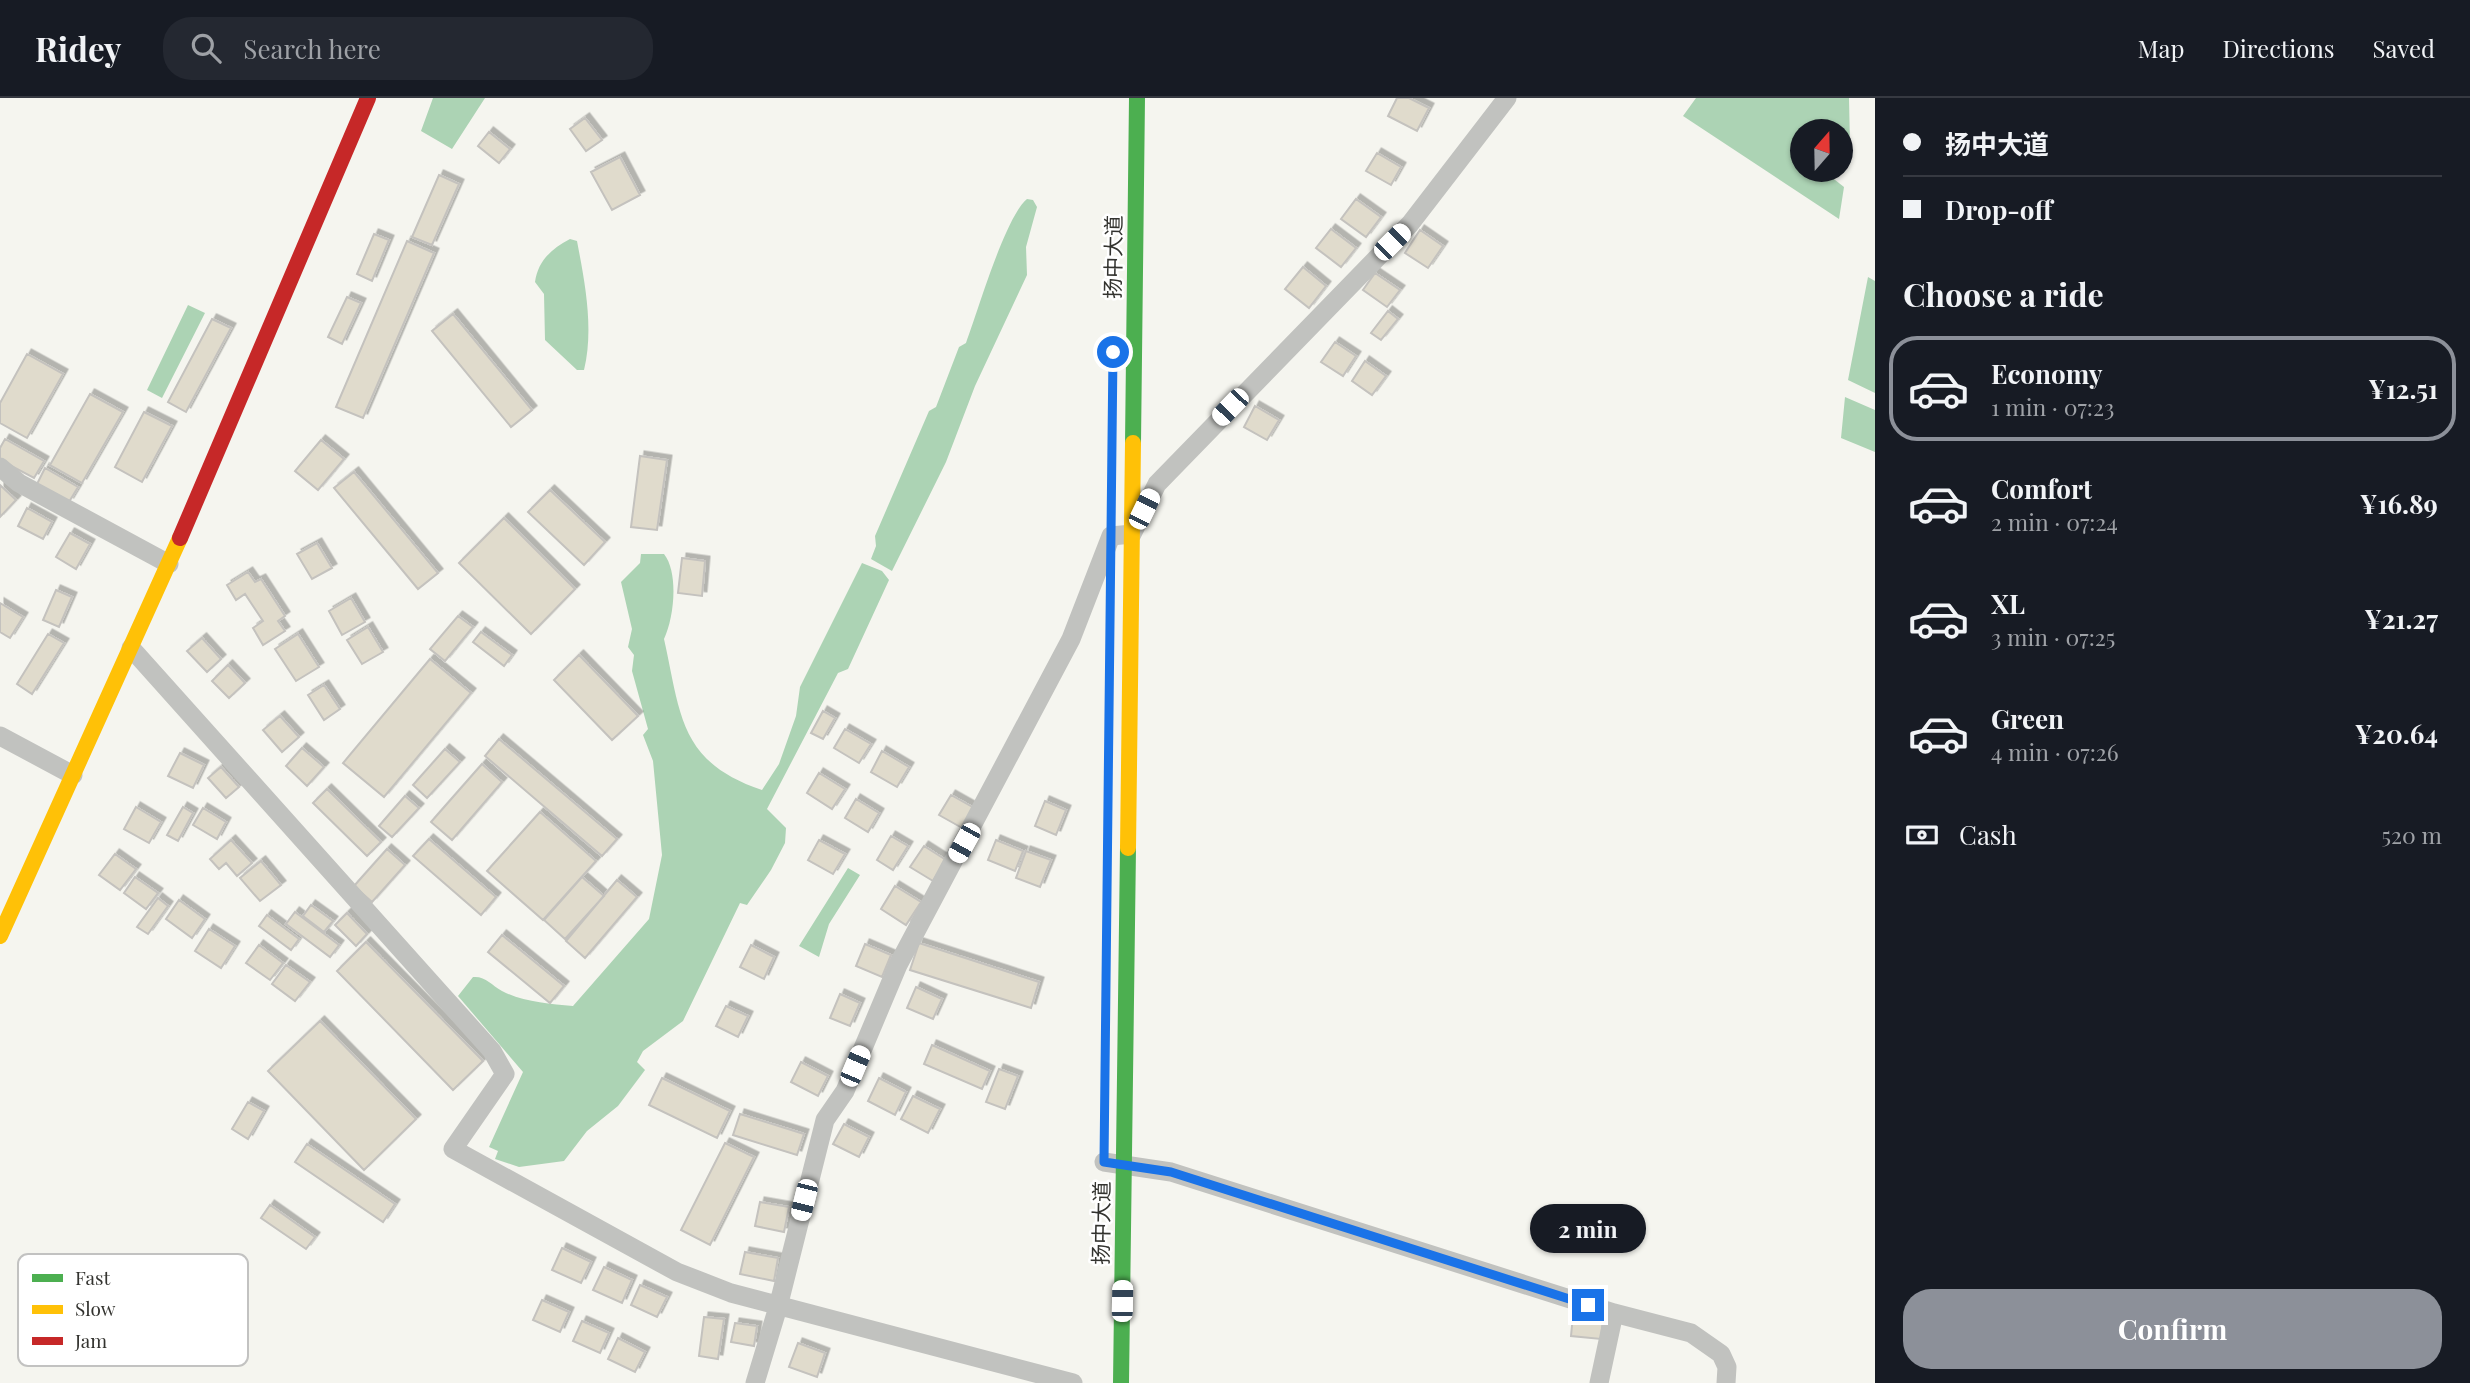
<!DOCTYPE html>
<meta charset="utf-8">
<style>
:root{--surface:#171b24;--page:#242831;--text:#f1f3f6;--muted:#9ea1a6;--line:#363941;--accent:#8c9099}
body{margin:0;font-family:"Playfair Display","Noto Sans SC",serif;background:var(--page);color:var(--text);height:100vh;display:flex;flex-direction:column;font-size:26px;white-space:nowrap}
*{box-sizing:border-box;margin:0}
p{font-size:23px;color:var(--muted)}
.icon{flex:none;width:38px;height:38px;fill:none;stroke:currentColor;stroke-width:2;stroke-linecap:round;stroke-linejoin:round}
.map{position:relative;flex:1;overflow:hidden}
.side{display:flex;flex-direction:column;background:var(--surface);width:595px}
.side>*{flex:none}
.guide{display:grid;align-content:center;height:154px;padding:0 28px;background:var(--surface)}
.needle{width:46px;rotate:20deg}
.fabs{position:absolute;left:1790px;top:21px;display:grid;gap:14px}
.fabs a{display:grid;place-items:center;width:63px;height:63px;border-radius:50%;background:var(--surface);box-shadow:0 2px 5px #0004;font-size:35px}
.end{position:absolute;width:32px;height:32px;margin:-16px;border:9px solid #1a73e8;background:#fff;box-shadow:0 0 0 4px #fff}
.from{border-radius:50%}
.bubble{position:absolute;height:49px;border-radius:24px;background:var(--surface);box-shadow:0 2px 5px #0004;font-size:23px;font-weight:700;line-height:49px;text-align:center}
.car{position:absolute;width:21px;height:42px;margin:-21px -10px;border-radius:9px;box-shadow:0 0 5px 2px #0007;background:linear-gradient(#fff 24%,#345 0 40%,#fff 0 76%,#345 0 86%,#fff 0)}
.guide b{display:flex;align-items:center;gap:24px;height:66px;font-size:26px}
.guide b+b{border-top:2px solid var(--line)}
.guide i{width:18px;height:18px;background:var(--text)}
ul{padding:0;list-style:none}
li{display:flex;align-items:center;gap:21px;height:105px;margin:0 14px 10px;padding:0 14px;border:4px solid transparent;border-radius:28px}
li div{flex:1}
li b{display:block;font-size:26px}
li em{font-style:normal;font-weight:700}
li.active{border-color:var(--accent)}
li>.icon{width:63px;height:63px;stroke-width:1.5}
h2{padding:0 28px;font-size:32px;line-height:84px}
.pay{display:flex;align-items:center;gap:18px;height:77px;padding:0 28px;font-size:26px}
.pay p{margin-inline-start:auto}
.primary-button{display:flex;gap:14px;margin-top:auto;padding:14px 28px}
.primary-button a{flex:1;height:80px;border-radius:28px;background:var(--accent);color:#fff;font-size:28px;font-weight:700;line-height:80px;text-align:center}
header{display:flex;align-items:center;gap:42px;box-sizing:border-box;height:98px;padding:0 35px;background:var(--surface);border-bottom:2px solid var(--line)}
header strong{font-size:33px}
nav{display:flex;gap:38px;margin-inline-start:auto;font-size:24px}
.search{width:490px;height:63px;background:var(--page);display:flex;align-items:center;gap:18px;box-sizing:border-box;padding:0 24px;border-radius:28px;color:var(--muted);font-size:26px}
main{display:flex;flex:1;min-height:0}
.map>svg:first-child{display:block}
</style>
<header>
<strong>Ridey</strong>
<div class="search"><svg class="icon" aria-label="search" viewBox="0 0 24 24"><circle cx="10" cy="10" r="6"/><path d="M15 15l6 6"/></svg>Search here</div>
<nav><a>Map</a><a>Directions</a><a>Saved</a></nav>
</header>
<main>
<div class="map">
<svg width="1875" height="1285" viewBox="0 0 1875 1285">
<defs>
<filter id="shadow"><feDropShadow dx="4.5" dy="-4.5" stdDeviation="0" flood-color="#0004"/></filter>
</defs>
<rect width="100%" height="100%" fill="#f5f5ef"/>
<!-- water -->
<path fill="#acd3b4" d="M 433,0 L 485,0 L 452,51 L 421,33 Z
M 1696,0 L 1849,0 L 1850,47 L 1841,57 L 1841,33 L 1802,33 L 1802,72 L 1833,72 L 1830,78 L 1844,89 L 1839,121 L 1683,18 Z
M 1027,101 L 1033,102 L 1037,109 L 1026,149 L 1027,177 L 975,288 L 946,364 L 892,473 L 871,461 L 876,448 L 875,438 L 929,313 L 936,309 L 959,249 L 966,245 C 978,213 1005,119 1027,101 Z
M 570,141 L 577,143 C 585,185 594,231 584,272 L 577,272 L 545,242 L 544,196 L 535,184 C 538,163 551,151 570,141 Z
M 1868,179 L 1875,183 L 1875,295 L 1848,282 Z
M 188,207 L 205,215 L 162,300 L 147,292 Z
M 1845,299 L 1875,312 L 1875,354 L 1841,340 Z
M 641,456 L 664,456 C 679,475 674,520 664,541 C 681,617 679,664 762,692 L 779,666 L 796,618 L 800,589 L 862,465 L 882,473 L 889,482 L 848,571 L 838,575 L 767,711 L 786,730 L 785,745 L 771,772 L 747,807 L 740,805 L 683,923 L 643,953 L 637,964 L 645,972 L 618,1008 L 587,1033 L 564,1063 L 519,1069 L 495,1061 L 498,1053 L 489,1049 L 523,974 L 458,898 L 473,879 C 486,878 491,887 502,893 C 523,904 549,906 573,908 L 649,821 L 662,757 L 653,663 L 643,637 L 648,631 L 632,573 L 634,557 L 628,549 L 632,531 L 621,484 L 640,465 Z
M 848,770 L 860,777 L 829,826 L 819,859 L 799,848 Z"/>
<!-- building -->
<path fill="#e0dbcc" stroke="#c4c2be" stroke-width="2" filter="url(#shadow)" d="M 1397,0 L 1409,0 L 1429,10 L 1417,33 L 1388,18 Z
M 585,20 L 602,42 L 586,53 L 570,31 Z
M 489,34 L 510,51 L 499,65 L 478,48 Z
M 1377,55 L 1401,69 L 1391,87 L 1366,73 Z
M 620,59 L 640,97 L 612,112 L 591,74 Z
M 439,77 L 459,86 L 432,147 L 412,139 Z
M 1356,101 L 1381,119 L 1366,139 L 1341,121 Z
M 1331,131 L 1356,150 L 1341,169 L 1316,150 Z
M 1420,132 L 1443,148 L 1428,170 L 1405,155 Z
M 374,136 L 389,142 L 372,183 L 357,176 Z
M 407,143 L 434,155 L 363,320 L 336,309 Z
M 1303,169 L 1326,188 L 1309,210 L 1285,191 Z
M 1375,175 L 1400,192 L 1387,209 L 1363,192 Z
M 347,199 L 361,205 L 342,246 L 328,239 Z
M 1388,213 L 1398,221 L 1381,242 L 1371,235 Z
M 453,216 L 532,312 L 511,329 L 432,233 Z
M 212,221 L 231,230 L 186,314 L 168,304 Z
M 1335,244 L 1356,258 L 1343,278 L 1321,264 Z
M 27,256 L 63,276 L 27,340 L 0,325 L 0,305 Z
M 1365,263 L 1386,278 L 1372,297 L 1352,283 Z
M 90,296 L 123,314 L 82,385 L 50,367 Z
M 1255,308 L 1279,322 L 1267,342 L 1244,329 Z
M 144,314 L 172,328 L 142,384 L 115,369 Z
M 5,341 L 44,363 L 34,380 L 0,362 L 0,350 Z
M 321,342 L 344,361 L 318,392 L 295,373 Z
M 640,358 L 667,362 L 657,432 L 631,429 Z
M 45,370 L 78,389 L 69,404 L 37,386 Z
M 354,374 L 438,475 L 418,491 L 334,390 Z
M 0,387 L 16,402 L 0,419 Z
M 550,392 L 605,444 L 584,467 L 528,414 Z
M 27,410 L 52,424 L 43,441 L 18,428 Z
M 504,420 L 575,491 L 531,536 L 459,465 Z
M 70,435 L 90,446 L 76,471 L 56,459 Z
M 317,445 L 332,470 L 312,481 L 297,456 Z
M 682,460 L 705,463 L 702,498 L 678,495 Z
M 248,474 L 255,484 L 261,481 L 285,518 L 278,523 L 285,533 L 263,547 L 253,530 L 263,523 L 245,496 L 236,502 L 227,487 Z
M 56,492 L 72,499 L 59,529 L 43,522 Z
M 351,500 L 365,524 L 342,537 L 329,513 Z
M 0,505 L 23,519 L 10,540 L 0,534 Z
M 458,518 L 473,529 L 445,563 L 430,551 Z
M 368,529 L 383,554 L 362,566 L 347,542 Z
M 481,534 L 512,557 L 504,568 L 473,544 Z
M 48,536 L 64,545 L 32,596 L 17,586 Z
M 298,536 L 319,569 L 296,583 L 275,551 Z
M 202,540 L 221,561 L 207,574 L 187,553 Z
M 579,557 L 638,618 L 612,642 L 554,582 Z
M 430,561 L 471,595 L 384,699 L 343,665 Z
M 228,567 L 245,585 L 229,600 L 212,583 Z
M 324,587 L 340,611 L 324,622 L 308,597 Z
M 823,613 L 835,620 L 823,641 L 811,635 Z
M 280,618 L 299,639 L 282,654 L 263,632 Z
M 845,631 L 871,646 L 859,665 L 834,650 Z
M 499,641 L 617,741 L 602,758 L 485,658 Z
M 302,650 L 324,669 L 307,688 L 286,668 Z
M 445,651 L 460,664 L 427,700 L 413,687 Z
M 882,653 L 909,669 L 897,689 L 871,674 Z
M 180,655 L 204,667 L 193,690 L 168,678 Z
M 482,666 L 502,684 L 452,742 L 431,724 Z
M 221,669 L 239,689 L 226,700 L 208,680 Z
M 819,675 L 845,691 L 832,711 L 807,695 Z
M 327,691 L 381,744 L 367,758 L 313,705 Z
M 951,697 L 976,711 L 964,731 L 939,717 Z
M 405,698 L 419,710 L 392,739 L 379,728 Z
M 856,701 L 879,715 L 868,734 L 845,720 Z
M 1045,703 L 1066,712 L 1056,737 L 1035,728 Z
M 136,709 L 161,724 L 149,745 L 124,731 Z
M 183,709 L 193,715 L 178,743 L 167,737 Z
M 203,710 L 226,724 L 217,741 L 193,727 Z
M 540,714 L 596,763 L 543,822 L 487,773 Z
M 891,738 L 908,748 L 893,772 L 877,762 Z
M 429,741 L 496,799 L 481,817 L 413,758 Z
M 231,742 L 252,765 L 237,778 L 226,765 L 219,771 L 210,761 Z
M 819,742 L 845,756 L 833,776 L 808,762 Z
M 996,742 L 1023,753 L 1015,773 L 988,762 Z
M 924,748 L 946,762 L 933,783 L 910,769 Z
M 387,751 L 405,767 L 372,804 L 354,788 Z
M 1026,753 L 1051,762 L 1040,789 L 1016,780 Z
M 115,756 L 136,771 L 120,792 L 99,777 Z
M 261,763 L 281,787 L 260,803 L 240,780 Z
M 135,779 L 158,795 L 146,811 L 124,795 Z
M 582,779 L 604,798 L 565,841 L 544,822 Z
M 617,782 L 637,799 L 585,860 L 566,843 Z
M 895,788 L 921,804 L 906,827 L 881,811 Z
M 158,800 L 168,808 L 148,836 L 137,829 Z
M 179,802 L 205,821 L 192,840 L 166,821 Z
M 311,807 L 333,823 L 324,834 L 303,818 Z
M 295,814 L 339,847 L 330,859 L 286,826 Z
M 347,815 L 367,836 L 356,848 L 335,827 Z
M 267,817 L 299,841 L 291,852 L 259,828 Z
M 209,831 L 235,848 L 221,870 L 195,853 Z
M 502,837 L 564,888 L 550,905 L 488,854 Z
M 366,844 L 483,963 L 453,992 L 337,873 Z
M 919,845 L 1039,884 L 1031,910 L 910,872 Z
M 865,846 L 891,857 L 882,879 L 856,868 Z
M 259,847 L 283,865 L 270,882 L 246,865 Z
M 751,847 L 774,859 L 764,881 L 740,869 Z
M 286,867 L 310,884 L 295,903 L 272,886 Z
M 916,889 L 942,901 L 933,921 L 907,910 Z
M 840,896 L 860,905 L 850,928 L 830,920 Z
M 726,908 L 748,918 L 738,939 L 716,928 Z
M 320,923 L 416,1021 L 364,1072 L 268,973 Z
M 932,947 L 990,973 L 982,991 L 924,966 Z
M 801,964 L 828,978 L 818,998 L 791,984 Z
M 999,971 L 1018,978 L 1005,1011 L 986,1004 Z
M 662,980 L 730,1013 L 717,1040 L 649,1007 Z
M 879,980 L 906,994 L 895,1017 L 868,1003 Z
M 913,998 L 940,1011 L 928,1035 L 901,1021 Z
M 248,1004 L 264,1013 L 248,1041 L 232,1031 Z
M 740,1016 L 804,1036 L 797,1057 L 733,1037 Z
M 844,1026 L 869,1039 L 859,1059 L 833,1046 Z
M 725,1045 L 754,1059 L 710,1147 L 681,1132 Z
M 307,1046 L 395,1106 L 383,1124 L 295,1064 Z
M 760,1104 L 789,1109 L 784,1134 L 755,1128 Z
M 270,1107 L 315,1139 L 306,1151 L 261,1120 Z
M 562,1150 L 591,1164 L 581,1185 L 552,1172 Z
M 745,1154 L 778,1160 L 774,1183 L 740,1176 Z
M 604,1169 L 632,1182 L 622,1205 L 593,1192 Z
M 640,1187 L 667,1199 L 657,1219 L 631,1207 Z
M 542,1202 L 569,1214 L 560,1234 L 533,1222 Z
M 1573,1217 L 1603,1220 L 1601,1241 L 1571,1238 Z
M 704,1219 L 724,1221 L 718,1261 L 699,1258 Z
M 582,1223 L 609,1235 L 600,1255 L 573,1243 Z
M 735,1225 L 757,1228 L 754,1248 L 731,1244 Z
M 618,1240 L 645,1254 L 635,1274 L 608,1261 Z
M 798,1245 L 825,1255 L 817,1279 L 789,1269 Z"/>
<g fill="none" stroke-linecap="round" stroke-linejoin="round">
<!-- street -->
<path stroke="#c1c2bf" stroke-width="19" d="M 0,369 L 19,385 L 169,466
M 131,550 L 492,953 L 505,976 L 453,1051 L 677,1174 L 731,1195 L 1073,1285
M 0,638 L 73,677
M 1104,1064 L 1171,1074 L 1614,1215 L 1691,1235 L 1721,1256 L 1727,1269 L 1726,1285
M 755,1285 L 778,1209 L 825,1022 L 845,993 L 898,867 L 1071,541 L 1111,438 L 1132,436 L 1157,386 L 1410,126 L 1507,0
M 1599,1285 L 1614,1215"/>
<!-- fast -->
<path stroke="#4caf50" stroke-width="16" d="M 1133,345 L 1137,0
M 1121,1285 L 1128,750"/>
<!-- slow -->
<path stroke="#ffc107" stroke-width="16" d="M 1128,750 L 1133,345
M 0,838 L 180,440"/>
<!-- jam -->
<path stroke="#c62828" stroke-width="16" d="M 180,440 L 368,0"/>
</g>
<g fill="none" stroke-linecap="round" stroke-linejoin="round">
<!-- route -->
<path stroke="#1a73e8" stroke-width="9" d="M 1113,254 L 1104,1064 L 1171,1074 L 1588,1207"/>
</g>
<g text-anchor="middle" stroke-width="5" stroke-linejoin="round" paint-order="stroke">
<!-- street labels -->
<g font-size="21" fill="#33332f" stroke="#fff">
<text transform="translate(1114 159) rotate(-89)" y="7">扬中大道</text>
<text transform="translate(1102 1125) rotate(-89)" y="7">扬中大道</text>
</g>
</g>
<!-- legend -->
<rect x="18" y="1156" width="230" height="112" rx="10" fill="#fff" stroke="#c2c2c1" stroke-width="2"/>
<rect x="32" y="1176" width="31" height="8" fill="#4caf50"/>
<rect x="32" y="1207" width="31" height="9" fill="#ffc107"/>
<rect x="32" y="1239" width="31" height="8" fill="#c62828"/>
<g font-size="19" fill="#33332f">
<text x="75" y="1187">Fast</text>
<text x="75" y="1218">Slow</text>
<text x="75" y="1250">Jam</text>
</g>
</svg>
<div class="fabs">
<a><svg class="needle" viewBox="-14 -14 28 28"><path d="M0-13l5 13h-10z" fill="#e53935"/><path d="M0 13l5-13h-10z" fill="#9ea1a6"/></svg></a>
</div>
<i class="end from" style="left:1113px;top:254px"></i>
<i class="end" style="left:1588px;top:1207px"></i>
<div class="bubble" style="left:1530px;top:1106px;width:116px">2 min</div>
<i class="car" style="left:1392px;top:144px;rotate:45deg"></i>
<i class="car" style="left:1230px;top:309px;rotate:224deg"></i>
<i class="car" style="left:1144px;top:411px;rotate:26deg"></i>
<i class="car" style="left:964px;top:745px;rotate:209deg"></i>
<i class="car" style="left:855px;top:968px;rotate:23deg"></i>
<i class="car" style="left:804px;top:1102px;rotate:194deg"></i>
<i class="car" style="left:1122px;top:1203px;rotate:1deg"></i>
</div>
<section class="side">
<div class="guide">
<b><i class="from"></i>扬中大道</b>
<b><i></i>Drop-off</b>
</div>
<h2>Choose a ride</h2>
<ul>
<li class="active"><svg class="icon" aria-label="car" viewBox="0 0 24 24"><path d="M5 17H2v-5l4-1 3-4h7l3 4 3 1v5h-3M9 17h6M6 11h13"/><circle cx="7" cy="17" r="2"/><circle cx="17" cy="17" r="2"/></svg><div><b>Economy</b><p>1 min · 07:23</p></div><em>¥12.51</em></li>
<li><svg class="icon" aria-label="car" viewBox="0 0 24 24"><path d="M5 17H2v-5l4-1 3-4h7l3 4 3 1v5h-3M9 17h6M6 11h13"/><circle cx="7" cy="17" r="2"/><circle cx="17" cy="17" r="2"/></svg><div><b>Comfort</b><p>2 min · 07:24</p></div><em>¥16.89</em></li>
<li><svg class="icon" aria-label="car" viewBox="0 0 24 24"><path d="M5 17H2v-5l4-1 3-4h7l3 4 3 1v5h-3M9 17h6M6 11h13"/><circle cx="7" cy="17" r="2"/><circle cx="17" cy="17" r="2"/></svg><div><b>XL</b><p>3 min · 07:25</p></div><em>¥21.27</em></li>
<li><svg class="icon" aria-label="car" viewBox="0 0 24 24"><path d="M5 17H2v-5l4-1 3-4h7l3 4 3 1v5h-3M9 17h6M6 11h13"/><circle cx="7" cy="17" r="2"/><circle cx="17" cy="17" r="2"/></svg><div><b>Green</b><p>4 min · 07:26</p></div><em>¥20.64</em></li>
</ul>
<div class="pay"><svg class="icon" aria-label="cash" viewBox="0 0 24 24"><path d="M3 7h18v10H3z"/><circle cx="12" cy="12" r="2"/></svg>Cash<p>520 m</p></div>
<div class="primary-button"><a>Confirm</a></div>
</section>
</main>
